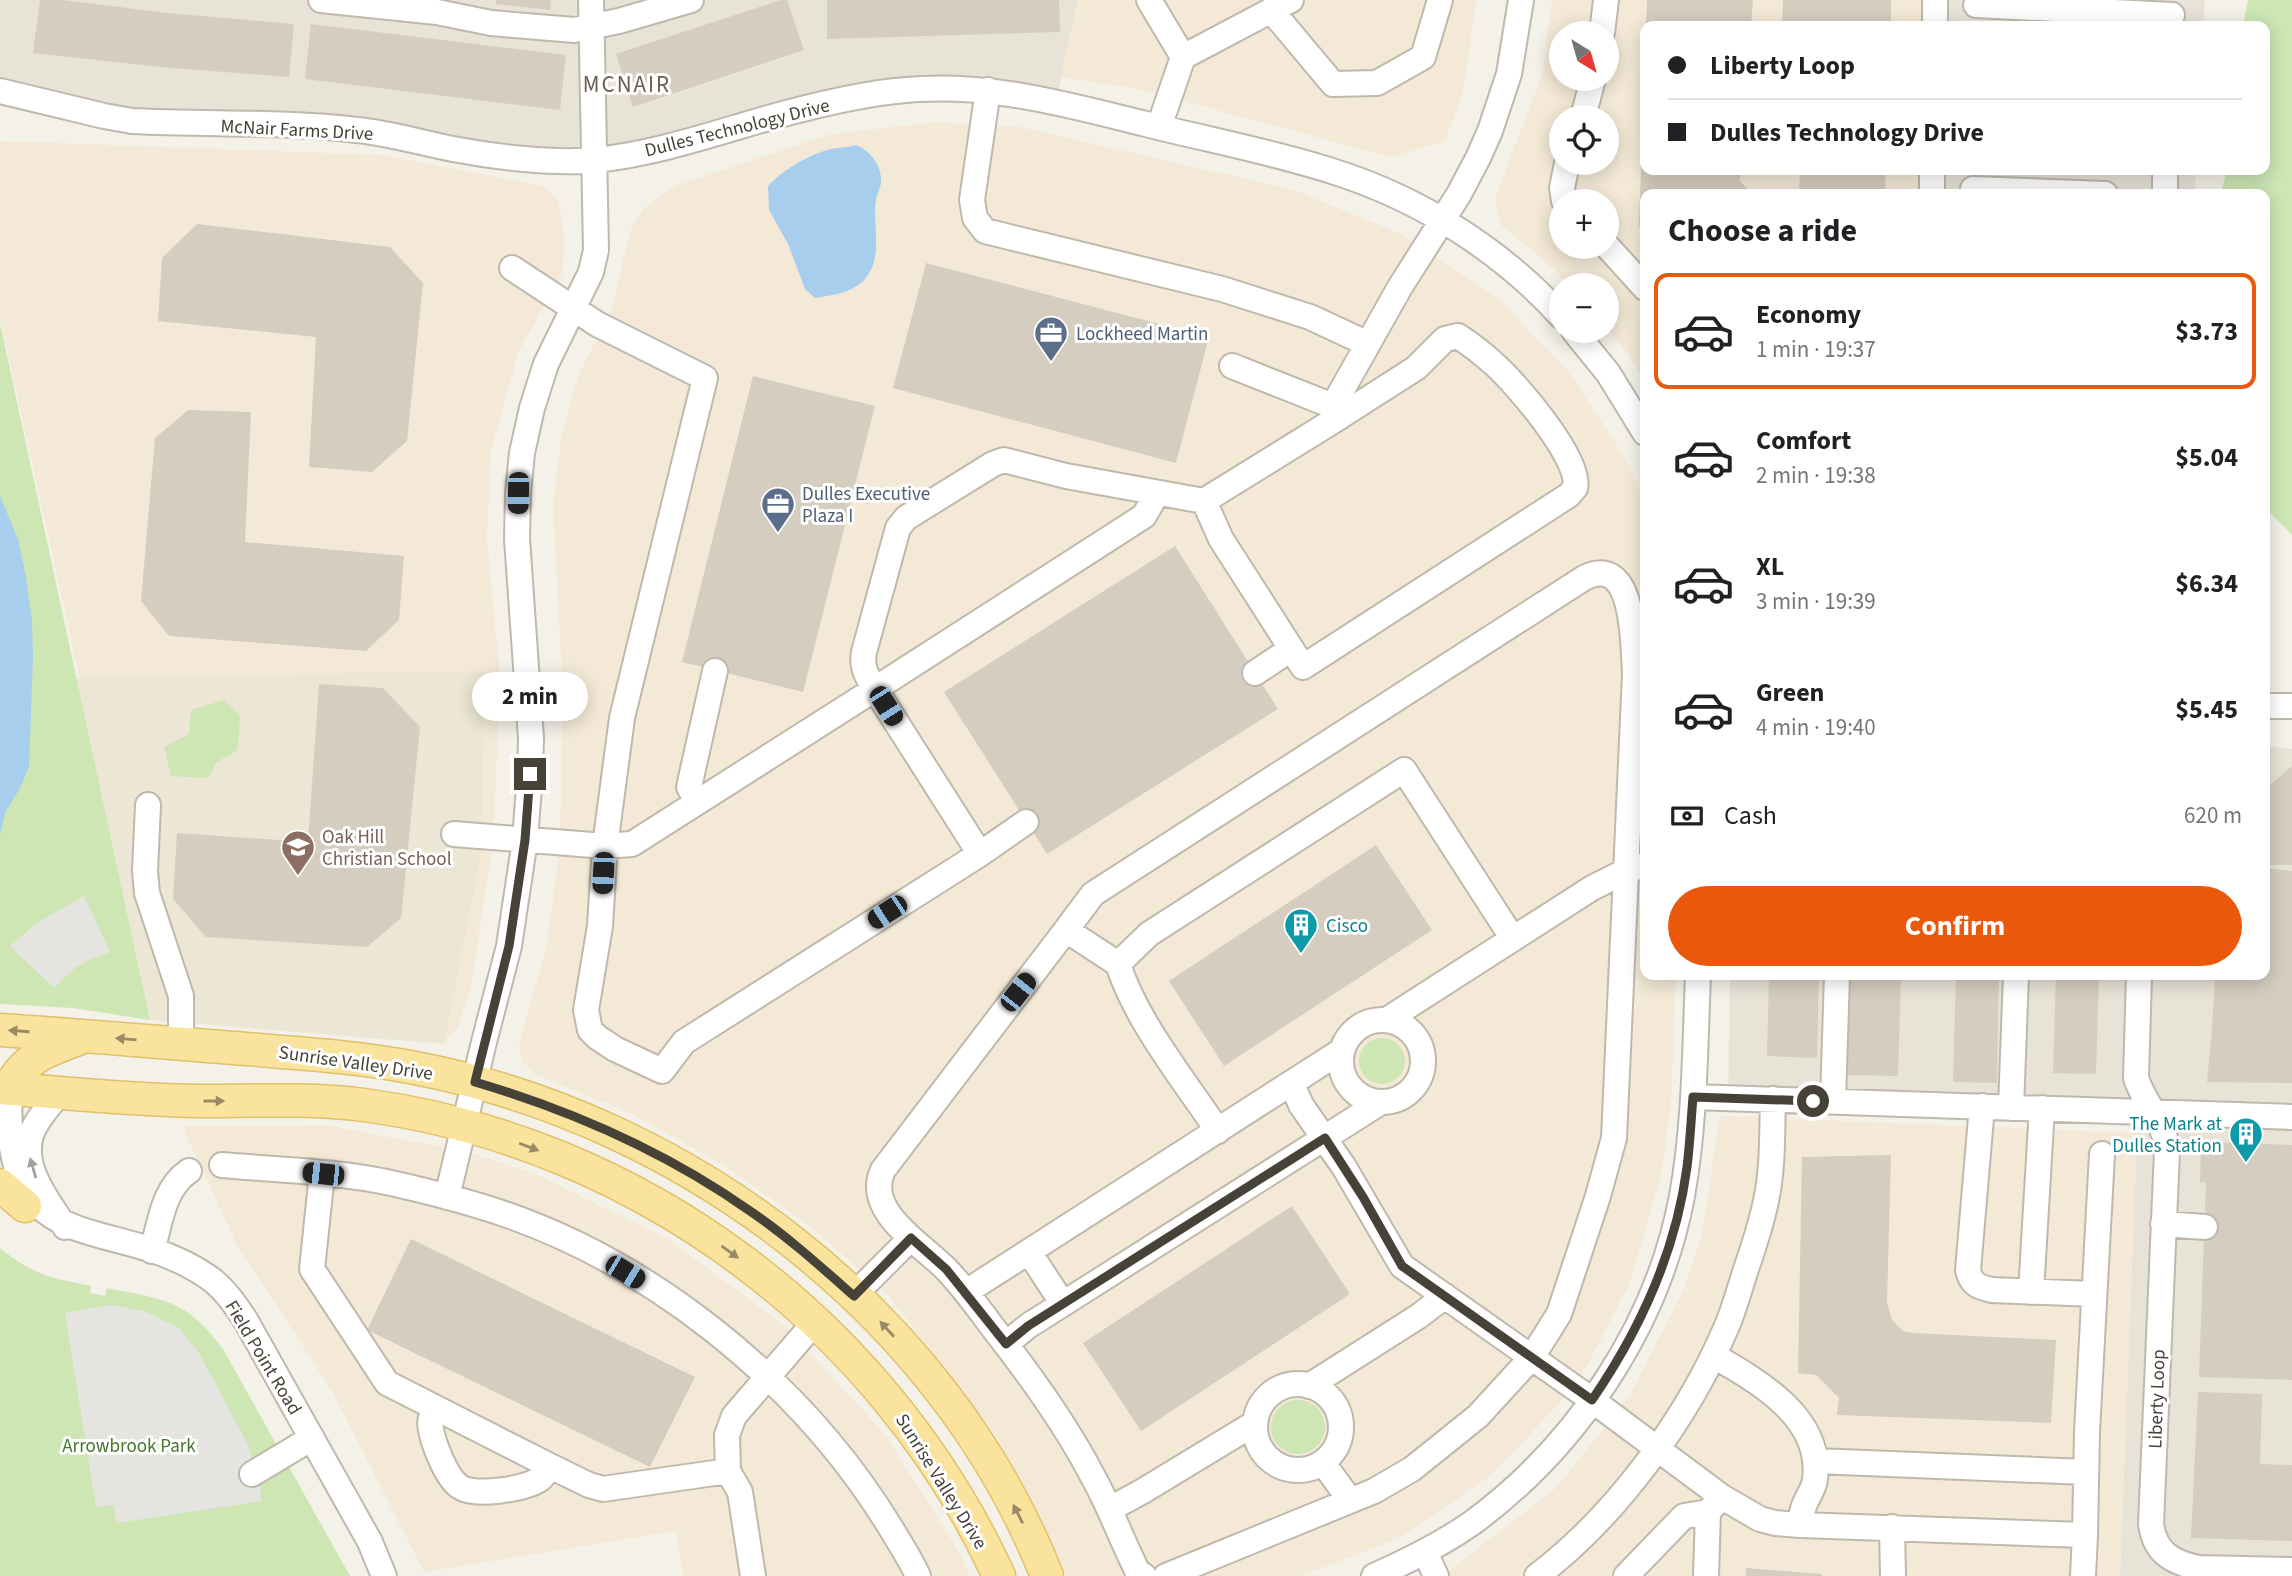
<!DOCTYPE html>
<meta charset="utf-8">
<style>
:root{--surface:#fff;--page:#f6f6f6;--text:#202124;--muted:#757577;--line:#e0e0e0;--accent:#ea580c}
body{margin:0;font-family:"Source Sans 3",sans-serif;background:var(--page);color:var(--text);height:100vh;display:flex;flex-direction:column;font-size:26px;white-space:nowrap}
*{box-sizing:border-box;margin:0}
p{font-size:23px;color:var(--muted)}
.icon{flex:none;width:38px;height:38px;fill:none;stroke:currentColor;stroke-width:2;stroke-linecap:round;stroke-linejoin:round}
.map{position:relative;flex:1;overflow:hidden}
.drawer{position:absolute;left:1640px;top:189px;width:630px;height:791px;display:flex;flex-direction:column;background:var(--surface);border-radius:14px;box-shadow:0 4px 18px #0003}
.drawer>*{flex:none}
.hud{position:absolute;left:1640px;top:21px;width:630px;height:154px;border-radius:14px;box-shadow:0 4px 18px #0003;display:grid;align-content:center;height:154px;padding:0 28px;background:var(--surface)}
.needle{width:46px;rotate:143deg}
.fabs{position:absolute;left:1549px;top:21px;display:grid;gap:14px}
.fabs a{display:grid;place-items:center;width:70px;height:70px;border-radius:50%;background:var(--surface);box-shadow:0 4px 18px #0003;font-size:35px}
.end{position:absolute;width:32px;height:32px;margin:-16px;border:9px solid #474238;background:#fff;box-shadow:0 0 0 4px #fff}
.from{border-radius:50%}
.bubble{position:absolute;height:49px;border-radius:24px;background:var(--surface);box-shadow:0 4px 18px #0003;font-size:23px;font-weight:700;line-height:49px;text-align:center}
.car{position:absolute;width:21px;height:42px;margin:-21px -10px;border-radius:9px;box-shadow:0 0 5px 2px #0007;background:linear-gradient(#222 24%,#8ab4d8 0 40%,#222 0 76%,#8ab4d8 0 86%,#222 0)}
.hud b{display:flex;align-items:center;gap:24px;height:66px;font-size:26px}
.hud b+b{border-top:2px solid var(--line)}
.hud i{width:18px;height:18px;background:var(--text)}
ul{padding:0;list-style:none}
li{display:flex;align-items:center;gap:21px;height:116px;margin:0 14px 10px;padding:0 14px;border:4px solid transparent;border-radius:14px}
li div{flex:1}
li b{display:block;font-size:26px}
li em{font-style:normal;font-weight:700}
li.selected{border-color:var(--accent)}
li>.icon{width:63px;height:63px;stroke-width:1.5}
h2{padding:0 28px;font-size:32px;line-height:84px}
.pay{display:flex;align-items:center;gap:18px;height:77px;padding:0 28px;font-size:26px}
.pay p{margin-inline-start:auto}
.primary-button{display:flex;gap:14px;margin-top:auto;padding:14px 28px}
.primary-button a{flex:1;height:80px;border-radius:42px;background:var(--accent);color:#fff;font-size:28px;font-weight:700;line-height:80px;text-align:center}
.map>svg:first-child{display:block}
</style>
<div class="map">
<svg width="2292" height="1576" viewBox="0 0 2292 1576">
<rect width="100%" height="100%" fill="#f4f1e9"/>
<!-- residential -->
<path fill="#e7e3d7" d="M 0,0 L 1078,0 L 1056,102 L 954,88 L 620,155 L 164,123 L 0,91 Z
M 1921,0 L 2205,0 L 2203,26 L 1921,26 Z
M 1919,170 L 2196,170 L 2195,194 L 1919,194 Z
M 2265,746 L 2292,749 L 2292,1576 L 2120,1576 L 2137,1133 L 2132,1120 L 1728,1107 L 1730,975 L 2264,975 Z"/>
<!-- commercial -->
<path fill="#f4e9d6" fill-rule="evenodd" d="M 1078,0 L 1476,0 L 1463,94 L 1444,142 L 1390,157 L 1138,89 L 1060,77 Z
M 1552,0 L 1921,0 L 1921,26 L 1645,26 L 1645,170 L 1919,170 L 1919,194 L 1645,194 L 1645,382 L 1627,353 L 1607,329 L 1606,285 L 1568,285 L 1553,268 L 1501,225 L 1495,198 L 1542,75 ZM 1561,33 L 1606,33 L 1606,79 L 1561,79 ZM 1561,117 L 1606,117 L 1606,163 L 1561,163 ZM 1561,201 L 1606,201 L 1606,247 L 1561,247 Z
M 938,122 L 1020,127 L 1294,190 L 1401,234 L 1497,297 L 1568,371 L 1624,456 L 1645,505 L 1645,975 L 1676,975 L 1671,1104 L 1661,1175 L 1630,1283 L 1578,1383 L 1493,1474 L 1399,1538 L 1301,1576 L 1067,1576 L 1000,1441 L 888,1295 L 812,1228 L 728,1168 L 630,1113 L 534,1074 L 522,1061 L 519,1043 L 547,945 L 560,843 L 563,697 L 553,505 L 562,433 L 579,374 L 612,309 L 630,231 L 644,208 L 675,186 L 831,134 Z
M 0,141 L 383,155 L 543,186 L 559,203 L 564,234 L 563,271 L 518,353 L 491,451 L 487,538 L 500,679 L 493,845 L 471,985 L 458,1028 L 446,1041 L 155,1018 L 0,318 Z
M 1720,1116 L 2137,1133 L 2120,1576 L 1448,1576 L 1446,1573 L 1556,1488 L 1630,1395 L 1684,1289 L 1702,1233 Z
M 325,1125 L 468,1152 L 538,1175 L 668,1239 L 785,1326 L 884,1433 L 961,1555 L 970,1576 L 683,1576 L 676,1531 L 424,1572 L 332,1391 L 236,1243 L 182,1126 Z"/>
<!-- education -->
<path fill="#ece6d4" d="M 483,671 L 482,848 L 444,1044 L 150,1020 L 76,678 Z"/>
<!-- green -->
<path fill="#cde6b4" d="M 2248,0 L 2292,0 L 2292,535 L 2265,508 L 2264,194 L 2221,194 L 2227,170 L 2264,170 L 2264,26 L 2243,26 Z
M 0,323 L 150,1020 L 73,1008 L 0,1004 Z
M 224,700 L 240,716 L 238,750 L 217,762 L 208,778 L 171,776 L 164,747 L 189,734 L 191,710 Z
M1359 1061a23 23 0 1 1 46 0a23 23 0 1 1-46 0Z
M 0,1248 C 33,1275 51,1278 91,1286 L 90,1293 L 105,1296 L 107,1288 C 164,1299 187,1300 223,1349 L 350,1576 L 0,1576 Z
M1271 1427a27 27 0 1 1 54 0a27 27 0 1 1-54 0Z"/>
<!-- parking -->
<path fill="#e5e4e0" d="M 84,896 L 110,952 L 91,959 L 75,968 L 54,988 L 10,946 L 37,923 Z
M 111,1305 L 145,1311 L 179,1328 L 199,1353 L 248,1445 L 260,1482 L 261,1501 L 117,1523 L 113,1505 L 96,1507 L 65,1313 Z"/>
<!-- water -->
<path fill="#a8ceed" d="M 856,145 C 869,150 880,163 881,178 C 882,185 878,192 876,199 C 872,222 883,253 868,275 C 857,292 834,295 815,298 L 805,289 L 788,244 L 769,210 L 768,186 C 783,170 803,158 824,151 C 834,147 846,148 856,145 Z
M 0,496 L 18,539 L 26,577 L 32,621 L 33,656 L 29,767 L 20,788 L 5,813 L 0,835 Z"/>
<!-- building -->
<path fill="#d5cdbf" d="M 40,0 L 63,0 L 167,13 L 294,24 L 289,77 L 161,67 L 33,53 Z
M 496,0 L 551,0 L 550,10 L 496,4 Z
M 781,0 L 787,0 L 804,50 L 633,107 L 616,54 Z
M 827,0 L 1059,0 L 1060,32 L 827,39 Z
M 1647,0 L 1753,0 L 1751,26 L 1646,26 Z
M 1783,0 L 1891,0 L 1891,26 L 1782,26 Z
M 311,24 L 566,55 L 560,110 L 305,79 Z
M 1643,115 L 1645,115 L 1645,170 L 1741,170 L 1740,181 L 1752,194 L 1645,194 L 1645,233 L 1639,226 Z
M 1800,170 L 1886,170 L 1885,194 L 1799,194 Z
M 197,224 L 390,247 L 423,283 L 407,441 L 372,472 L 309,467 L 316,337 L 158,321 L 162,258 Z
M 926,263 L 1209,337 L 1176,463 L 893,388 Z
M 753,376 L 875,406 L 803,692 L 682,662 Z
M 188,410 L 251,412 L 245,542 L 404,556 L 399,620 L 366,651 L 169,636 L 141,601 L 155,438 Z
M 1175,546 L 1278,709 L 1047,854 L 944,692 Z
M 319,684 L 383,688 L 420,727 L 401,918 L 367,947 L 206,937 L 173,899 L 177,833 L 308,842 Z
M 2292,766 L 2292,865 L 2264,865 L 2264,790 Z
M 1376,845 L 1432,930 L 1224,1066 L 1169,981 Z
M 2264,868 L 2292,871 L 2292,1083 L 2207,1082 L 2212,1030 L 2215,975 L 2264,975 Z
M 1769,975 L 1819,975 L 1817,1058 L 1767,1056 Z
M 1850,975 L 1901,975 L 1898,1076 L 1847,1075 Z
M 1956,975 L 1999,975 L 1997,1083 L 1953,1082 Z
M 2056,975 L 2099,975 L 2096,1074 L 2053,1073 Z
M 2201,1142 L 2292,1145 L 2292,1380 L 2199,1377 L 2206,1182 L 2200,1183 Z
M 1891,1155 L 1887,1302 L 1892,1320 L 1903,1331 L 1913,1333 L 2056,1340 L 2051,1423 L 1837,1415 L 1839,1398 L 1816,1375 L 1798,1373 L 1802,1157 Z
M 1292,1206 L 1350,1294 L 1141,1431 L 1083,1343 Z
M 411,1239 L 695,1377 L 650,1467 L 367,1330 Z
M 2198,1392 L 2262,1394 L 2260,1464 L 2292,1465 L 2292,1541 L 2191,1538 Z
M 1746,1568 L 1822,1574 L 1822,1576 L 1746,1576 Z"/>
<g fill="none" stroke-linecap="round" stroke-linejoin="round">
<!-- minor casing -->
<g stroke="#bfb9ac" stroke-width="28">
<path id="minor" d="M 321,0 L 437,12 L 491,23 L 574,30 L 619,21 L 691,0
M 1149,0 L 1183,57
M 1976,5 L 2172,15
M 1271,10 L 1333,84 L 1377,83 L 1423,57 L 1440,0
M 1935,26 L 1935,0
M 1602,33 L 1606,0
M 988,90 L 972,200 L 975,218 L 985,231 L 1222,289 L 1310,317 L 1368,344
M 0,91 L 104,116 L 132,121 C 207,125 283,121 357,130 C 390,133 421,143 453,149 C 495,157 553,164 595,160 C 645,155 694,140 741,126 C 791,111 843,97 895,91 C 985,81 1060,103 1146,124 C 1209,140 1274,152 1335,172 C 1420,199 1501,250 1561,316
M 1583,117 L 1593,79
M 1159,127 L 1183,57 L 1291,0
M 1973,189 L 2105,194
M 1932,194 L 1932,170
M 2165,194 L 2165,170
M 1564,201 L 1562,188 L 1567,163
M 1606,245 L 1645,288
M 512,268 L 597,324 L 705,378 L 622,718 L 605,846 L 600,926 L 586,1010 L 590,1030 L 597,1037 L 615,1049 L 662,1071 L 684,1042 L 980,854 L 1026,822
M 1574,331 L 1608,373 L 1645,433
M 1232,366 L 1333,406
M 1157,493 L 1144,516 L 875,689 C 867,676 861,668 864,652 L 898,528 L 906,518 L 993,464 L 1004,460 L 1066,476 L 1204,501 L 1341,416 L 1333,406 L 1400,287 L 1459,194 L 1478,158 L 1490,131 L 1509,74 L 1521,0
M 1204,501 L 1221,539 L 1303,667 L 1569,495 L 1575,488 C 1583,461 1515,382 1493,363 C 1482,353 1470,344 1458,336 L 1445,339 L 1416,368 L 1341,416
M 1255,673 L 1291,649
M 2264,706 L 2292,706
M 698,802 L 689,787 L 715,671
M 148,805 L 145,871 L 147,893 L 181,996 L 181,1044
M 454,834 L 605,846 L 632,844 L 875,689 L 980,854
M 1066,930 L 1093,894 L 1584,578 C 1635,552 1633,643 1635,674 L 1614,1138 L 1598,1196 L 1559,1314 L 1532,1357 L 1478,1416 L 1412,1469 L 1374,1491 L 1166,1576
M 1118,964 L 1066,930 L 883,1170 C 863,1211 923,1245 947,1270 C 964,1288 979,1309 994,1329 C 1030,1375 1065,1423 1092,1475 C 1108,1503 1119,1533 1133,1562 L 1137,1571 L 1144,1576
M 2139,975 L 2136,1078 C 2144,1104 2166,1123 2167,1151 L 2151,1524 C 2155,1553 2172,1562 2198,1568 L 2292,1570
M 1388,1019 L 1592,888 L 1626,871 L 1645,865
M1341 1061a41 41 0 1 1 82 0a41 41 0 1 1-82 0Z
M 1292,1084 L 1301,1105 L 1344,1167 L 1402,1266 L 1592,1400 L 1722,1497 L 1760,1519 L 1775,1523 L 1800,1525 C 1801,1520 1801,1514 1803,1509 C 1806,1498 1814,1490 1815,1479 C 1823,1418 1758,1381 1714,1356
M 10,1089 C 0,1268 113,1211 208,1277 C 224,1288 235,1304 246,1321 L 370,1542 L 384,1576
M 59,1093 C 50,1106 36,1119 31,1135 C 21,1168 48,1201 65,1227
M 1693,1097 L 2292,1117
M 1833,1101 L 1837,975
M 1982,1106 L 1968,1270 C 1971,1284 1978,1287 1992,1290 L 2094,1294
M 2011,1108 L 2016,975
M 1218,1131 C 1184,1080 1136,1021 1118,964 L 1149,934 L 1404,770 L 1513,939
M 222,1165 C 278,1170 336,1171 391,1183 C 418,1189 446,1196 473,1204 C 643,1253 801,1380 892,1530 C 901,1545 911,1560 918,1576
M 322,1174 L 312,1269 L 387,1383 L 550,1466 L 589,1485 L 603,1489 L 728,1471
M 447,1197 L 484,1042 L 509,946 L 525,840 L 530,774 L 531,738 L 517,539 L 518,493 L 522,453 L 532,408 L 546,364 L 591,272 L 596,250 L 591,0
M 2163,1224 L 2205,1227
M 152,1251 C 160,1224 163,1188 189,1171
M 1029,1252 L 1063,1304
M 966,1292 L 1341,1051
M 2031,1292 L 2042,1108
M 854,1295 L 911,1238
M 1006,1344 L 1028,1326 L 1381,1102
M1255 1427a43 43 0 1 1 86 0a43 43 0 1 1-86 0Z
M 1309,1386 L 1419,1316 L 1445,1296
M 434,1409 C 432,1414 430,1419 430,1424 C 432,1441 446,1478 460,1487 C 475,1497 526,1489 540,1479 C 544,1476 547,1470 550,1466
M 1816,1461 L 2086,1472
M 1323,1463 L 1350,1500
M 252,1474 L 312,1438
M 1110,1509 L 1143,1491 L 1255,1423
M 1800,1525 L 2085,1535 L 2083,1576
M 1892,1527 L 1893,1576
M 2085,1535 L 2087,1432 L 2102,1154
M 1425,1552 L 1436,1576
M 753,1576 L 740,1492 L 728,1471 L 727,1435 L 734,1416 L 815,1322
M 1374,1576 C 1408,1561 1442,1544 1472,1523 C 1577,1446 1658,1325 1682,1196 C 1695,1124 1695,1048 1698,975
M 1537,1576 C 1616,1516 1687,1419 1726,1328 C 1734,1310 1739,1291 1745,1272 C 1753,1249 1761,1225 1766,1201 C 1773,1168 1772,1133 1773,1099
M 1626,1576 L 1684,1516 L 1708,1512
M 1706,1576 L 1708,1512 L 1719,1500"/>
</g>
<!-- major casing -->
<g stroke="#dfc16c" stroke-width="35">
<path id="major" d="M 0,1030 C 78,1035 156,1042 234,1048 C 292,1053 352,1056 410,1067 C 685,1118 943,1313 1047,1576
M 0,1088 C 65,1093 131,1100 197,1101 C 252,1101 308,1098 364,1105 C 639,1142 883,1324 999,1576
M 10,1089 C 20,1059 51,1049 78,1039
M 0,1185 L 25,1206"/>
</g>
<!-- minor -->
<use href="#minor" stroke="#fff" stroke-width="24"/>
<!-- major -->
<use href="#major" stroke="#fae39c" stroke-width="32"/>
</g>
<!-- one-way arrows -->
<defs><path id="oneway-solid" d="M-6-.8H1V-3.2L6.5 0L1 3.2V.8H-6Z" transform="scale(1.75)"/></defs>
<g fill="#988a65">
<use href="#oneway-solid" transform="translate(19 1031) rotate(-176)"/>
<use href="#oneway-solid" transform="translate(126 1039) rotate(-175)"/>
<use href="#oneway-solid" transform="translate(214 1101)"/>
<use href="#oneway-solid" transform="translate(529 1147) rotate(21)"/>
<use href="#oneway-solid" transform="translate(730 1252) rotate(36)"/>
<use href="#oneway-solid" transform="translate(887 1329) rotate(-132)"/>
<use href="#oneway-solid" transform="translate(1018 1514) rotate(-117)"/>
</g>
<use fill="#a3a09c" href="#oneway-solid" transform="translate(33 1168) rotate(-106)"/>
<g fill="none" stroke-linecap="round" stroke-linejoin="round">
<!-- route -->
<path stroke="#474238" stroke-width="9" d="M 530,774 L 525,840 L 509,946 L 475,1082 C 573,1111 666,1152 750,1211 C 787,1236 820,1266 854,1296 L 911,1238 L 946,1269 L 1006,1344 L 1028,1326 L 1325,1138 L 1363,1197 L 1402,1266 L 1592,1400 C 1640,1330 1676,1251 1687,1167 C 1690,1143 1691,1120 1693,1097 L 1813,1101"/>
</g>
<!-- icons -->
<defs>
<g id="office-pin" transform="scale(1.75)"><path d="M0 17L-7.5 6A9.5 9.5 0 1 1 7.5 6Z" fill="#5c6f8a" stroke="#fff"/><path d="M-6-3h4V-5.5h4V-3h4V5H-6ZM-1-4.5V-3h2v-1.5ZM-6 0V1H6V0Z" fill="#fff"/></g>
<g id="school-pin" transform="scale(1.75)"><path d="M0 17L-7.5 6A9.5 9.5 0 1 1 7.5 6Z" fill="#8d6e63" stroke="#fff"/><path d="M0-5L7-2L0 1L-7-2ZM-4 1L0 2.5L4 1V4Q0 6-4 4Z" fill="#fff"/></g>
<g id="building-pin" transform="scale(1.75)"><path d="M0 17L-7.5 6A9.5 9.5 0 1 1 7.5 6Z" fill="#0f9aa8" stroke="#fff"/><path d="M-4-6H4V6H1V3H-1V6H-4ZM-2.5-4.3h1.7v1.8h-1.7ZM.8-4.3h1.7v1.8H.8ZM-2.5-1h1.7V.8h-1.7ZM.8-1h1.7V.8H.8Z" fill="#fff"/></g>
</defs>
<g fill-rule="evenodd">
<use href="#office-pin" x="1051" y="333"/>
<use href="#office-pin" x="778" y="504"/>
<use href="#school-pin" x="298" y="847"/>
<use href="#building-pin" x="1301" y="925"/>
<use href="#building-pin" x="2246" y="1134"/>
</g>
<g text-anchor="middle" stroke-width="6" stroke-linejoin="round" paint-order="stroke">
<!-- street labels -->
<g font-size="19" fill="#474238" stroke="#fff">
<text transform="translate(737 127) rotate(-14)" y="7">Dulles Technology Drive</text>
<text transform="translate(297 129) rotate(3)" y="7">McNair Farms Drive</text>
<text transform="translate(356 1062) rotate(8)" y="7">Sunrise Valley Drive</text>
<text transform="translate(264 1357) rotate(59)" y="7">Field Point Road</text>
<text transform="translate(2156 1399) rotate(-88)" y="7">Liberty Loop</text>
<text transform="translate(942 1481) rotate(58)" y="7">Sunrise Valley Drive</text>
</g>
<!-- service labels -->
<g font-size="19" fill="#4e5e75" stroke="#fff" text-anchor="start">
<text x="1076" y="340">Lockheed Martin</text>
<text x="802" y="500">Dulles Executive<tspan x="802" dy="22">Plaza I</tspan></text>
</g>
<!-- education labels -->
<g font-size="19" fill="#785e54" stroke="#fff" text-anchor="start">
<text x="322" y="843">Oak Hill<tspan x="322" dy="22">Christian School</tspan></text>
</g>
<!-- culture labels -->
<g font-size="19" fill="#0d838f" stroke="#fff" text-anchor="start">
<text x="1326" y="932">Cisco</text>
<text x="2222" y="1130" text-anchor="end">The Mark at<tspan x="2222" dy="22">Dulles Station</tspan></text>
</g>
<!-- park labels -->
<g font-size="19" fill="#46772d" stroke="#fff">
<text x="129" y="1452">Arrowbrook Park</text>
</g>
<!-- quarter labels -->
<g font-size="23" letter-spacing="2" fill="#6a604f" stroke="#fff">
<text x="627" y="92">MCNAIR</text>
</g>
</g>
</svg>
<div class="fabs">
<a><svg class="needle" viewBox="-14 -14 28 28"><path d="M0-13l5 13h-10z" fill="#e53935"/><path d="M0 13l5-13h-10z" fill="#757577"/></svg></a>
<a><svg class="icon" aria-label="locate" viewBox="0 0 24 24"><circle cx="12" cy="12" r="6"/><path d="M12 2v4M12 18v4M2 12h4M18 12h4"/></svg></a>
<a>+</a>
<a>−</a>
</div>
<i class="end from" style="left:1813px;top:1101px"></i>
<i class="end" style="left:530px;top:774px"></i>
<div class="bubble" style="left:472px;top:672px;width:116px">2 min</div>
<i class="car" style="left:518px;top:493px;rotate:181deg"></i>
<i class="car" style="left:886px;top:706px;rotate:148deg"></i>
<i class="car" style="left:603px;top:873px;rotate:183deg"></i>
<i class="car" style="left:887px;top:912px;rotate:237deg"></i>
<i class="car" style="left:1018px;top:992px;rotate:38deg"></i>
<i class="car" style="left:323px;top:1174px;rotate:276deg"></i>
<i class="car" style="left:625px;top:1272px;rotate:121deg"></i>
<div class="hud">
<b><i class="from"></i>Liberty Loop</b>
<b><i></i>Dulles Technology Drive</b>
</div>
<section class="drawer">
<h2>Choose a ride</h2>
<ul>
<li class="selected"><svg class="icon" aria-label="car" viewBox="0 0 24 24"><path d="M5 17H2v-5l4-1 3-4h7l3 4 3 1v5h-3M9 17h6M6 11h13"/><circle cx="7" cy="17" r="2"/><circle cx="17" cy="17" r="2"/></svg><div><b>Economy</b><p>1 min · 19:37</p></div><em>$3.73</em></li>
<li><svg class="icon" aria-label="car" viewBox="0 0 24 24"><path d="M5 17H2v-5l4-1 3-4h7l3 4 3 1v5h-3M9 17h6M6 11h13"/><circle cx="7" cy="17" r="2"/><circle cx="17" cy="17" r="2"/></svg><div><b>Comfort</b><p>2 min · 19:38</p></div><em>$5.04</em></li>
<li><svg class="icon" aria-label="car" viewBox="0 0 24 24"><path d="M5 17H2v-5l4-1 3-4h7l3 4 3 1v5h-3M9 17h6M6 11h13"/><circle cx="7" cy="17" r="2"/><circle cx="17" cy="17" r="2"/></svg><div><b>XL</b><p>3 min · 19:39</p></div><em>$6.34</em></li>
<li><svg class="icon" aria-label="car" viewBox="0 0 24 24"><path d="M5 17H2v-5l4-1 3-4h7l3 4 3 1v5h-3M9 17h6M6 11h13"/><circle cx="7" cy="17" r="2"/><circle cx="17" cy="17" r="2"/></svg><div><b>Green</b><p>4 min · 19:40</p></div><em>$5.45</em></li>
</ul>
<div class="pay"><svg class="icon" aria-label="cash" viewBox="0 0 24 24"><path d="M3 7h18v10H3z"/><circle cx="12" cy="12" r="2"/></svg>Cash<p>620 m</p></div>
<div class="primary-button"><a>Confirm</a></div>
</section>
</div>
